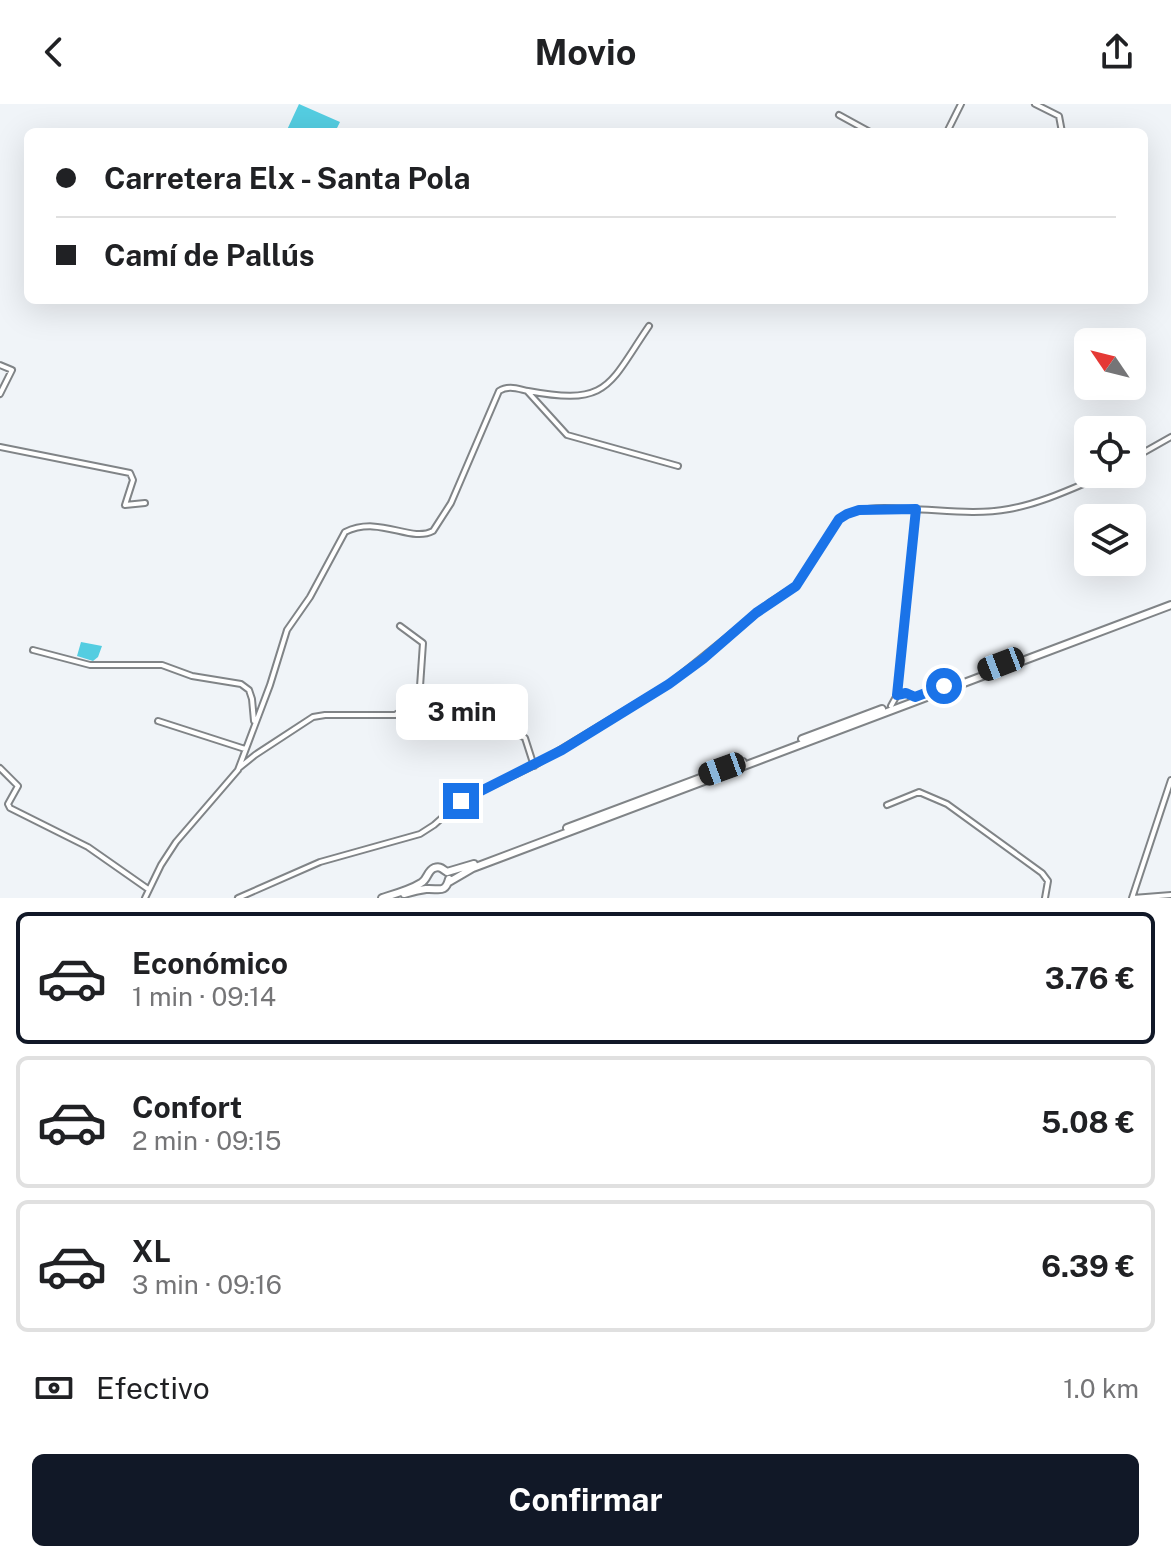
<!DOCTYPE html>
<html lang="es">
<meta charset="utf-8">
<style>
:root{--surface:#fff;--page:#f2f2f2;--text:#202124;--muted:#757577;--line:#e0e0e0;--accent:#111827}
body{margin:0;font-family:"Public Sans",sans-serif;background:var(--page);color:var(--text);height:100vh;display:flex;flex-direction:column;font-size:30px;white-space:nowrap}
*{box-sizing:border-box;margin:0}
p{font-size:26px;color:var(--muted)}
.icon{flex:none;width:44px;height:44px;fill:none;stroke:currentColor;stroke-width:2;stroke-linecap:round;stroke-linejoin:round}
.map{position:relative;height:794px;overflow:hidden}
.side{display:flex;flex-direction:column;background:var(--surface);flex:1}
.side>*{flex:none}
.banner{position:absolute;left:24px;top:24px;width:1124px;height:176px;border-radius:12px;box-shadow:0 8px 32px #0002;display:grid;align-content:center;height:176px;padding:0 32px;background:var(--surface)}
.needle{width:52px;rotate:305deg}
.buttons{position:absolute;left:1074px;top:224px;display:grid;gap:16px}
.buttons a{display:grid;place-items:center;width:72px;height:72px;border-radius:12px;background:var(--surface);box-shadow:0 8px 32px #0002;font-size:40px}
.end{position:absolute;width:36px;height:36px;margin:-18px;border:10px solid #1a73e8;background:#fff;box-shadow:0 0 0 4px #fff}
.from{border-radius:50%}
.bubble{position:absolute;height:56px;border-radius:12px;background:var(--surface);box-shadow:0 8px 32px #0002;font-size:26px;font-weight:700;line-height:56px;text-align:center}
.car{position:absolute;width:24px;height:48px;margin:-24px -12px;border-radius:10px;box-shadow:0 0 6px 2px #0007;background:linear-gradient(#222 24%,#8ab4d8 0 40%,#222 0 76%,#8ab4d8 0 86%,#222 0)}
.banner b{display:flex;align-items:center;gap:28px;height:76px;font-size:30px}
.banner b+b{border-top:2px solid var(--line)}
.banner i{width:20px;height:20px;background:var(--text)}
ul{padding:14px 0 0;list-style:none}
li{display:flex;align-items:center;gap:24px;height:132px;margin:0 16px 12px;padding:0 16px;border:4px solid var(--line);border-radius:12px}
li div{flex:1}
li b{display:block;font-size:30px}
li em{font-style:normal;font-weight:700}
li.active{border-color:var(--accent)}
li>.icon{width:72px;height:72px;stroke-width:1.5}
.pay{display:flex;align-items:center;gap:20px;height:88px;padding:0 32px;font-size:30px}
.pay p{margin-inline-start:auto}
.button{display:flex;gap:16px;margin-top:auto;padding:16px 32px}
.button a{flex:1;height:92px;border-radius:12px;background:var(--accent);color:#fff;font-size:32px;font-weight:700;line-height:92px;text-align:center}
header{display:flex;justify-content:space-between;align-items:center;height:104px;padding:0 32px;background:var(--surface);font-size:36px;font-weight:700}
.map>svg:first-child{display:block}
</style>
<header><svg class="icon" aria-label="back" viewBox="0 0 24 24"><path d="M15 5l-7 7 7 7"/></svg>Movio<svg class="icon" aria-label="share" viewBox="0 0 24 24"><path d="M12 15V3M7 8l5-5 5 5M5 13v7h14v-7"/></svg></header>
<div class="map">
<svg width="1171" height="794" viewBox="0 0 1171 794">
<rect width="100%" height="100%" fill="#f0f4f8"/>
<!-- water -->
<path fill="#54cde1" d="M 299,0 L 340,18 L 335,28 L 286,28 Z
M 81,538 L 102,542 L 98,553 L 93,557 L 77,552 Z"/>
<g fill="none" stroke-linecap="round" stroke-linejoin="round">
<!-- minor casing -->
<g stroke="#808487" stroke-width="8">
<path id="minor" d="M 1035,0 L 1059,12 L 1062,28
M 839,11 L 870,28
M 947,28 L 961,0
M 0,261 L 12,266 L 0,290
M 528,288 L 567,331 L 678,362
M 0,343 L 130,369 L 133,376 L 125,401 L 145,399
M 1132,355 L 1171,333
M 33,546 L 90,561 L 162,561 L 192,572 L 241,580 L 249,586 L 252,595 L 254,617
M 897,591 L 906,589 L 915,593
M 891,602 L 897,591 L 916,405
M 447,613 L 488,629 L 518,630 L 525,634 L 534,662
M 158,617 L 245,645
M 0,664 L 18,682 L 8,700 L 10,704 L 88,743 L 148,785
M 239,664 L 255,651 L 313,613 L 325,611 L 395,611 L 419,597 L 423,539 L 400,522
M 887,701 L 919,688 L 947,700 L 1042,769 L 1048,777 L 1045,794
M 145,794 L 161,761 L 176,738 L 238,666 L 270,581 L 287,526 L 310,493 L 345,428 C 380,411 410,439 433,427 L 451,399 L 499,287 C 508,281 518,285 528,287 C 609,302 608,282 649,222
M 238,794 L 320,758 L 420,730 L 434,721 L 461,697 L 535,661 L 669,580 L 769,499 L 796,482 L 839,415 C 858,401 888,404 911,405 C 942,406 977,411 1009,405 C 1043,399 1075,383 1107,370
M 1132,794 L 1171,676
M 1133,794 L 1171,791"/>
</g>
<!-- secondary casing -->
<g stroke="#808487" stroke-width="10">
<path id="secondary" d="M 802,635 L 882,605
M 567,724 L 743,658
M 447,768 L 474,760
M 449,778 L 473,764 L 1171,501
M 404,790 C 411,788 419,786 426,785 C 439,784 445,790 449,775
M 382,794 C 395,790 410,786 421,779 C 428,775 427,767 434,764 C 441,762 442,765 447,768"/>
</g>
<!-- minor -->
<use href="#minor" stroke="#fff" stroke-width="4"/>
<!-- secondary -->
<use href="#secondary" stroke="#fff" stroke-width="6"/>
</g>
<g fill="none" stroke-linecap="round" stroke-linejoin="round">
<!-- route -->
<path stroke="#1a73e8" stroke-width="10" d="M 461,697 L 562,646 L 669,580 L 703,555 L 756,509 L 796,482 L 839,415 L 847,410 L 859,406 L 916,405 L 897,591 L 906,589 L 915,593 L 944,582"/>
</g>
</svg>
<div class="buttons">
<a><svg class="needle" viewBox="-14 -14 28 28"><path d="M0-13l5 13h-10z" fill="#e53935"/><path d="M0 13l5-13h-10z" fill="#757577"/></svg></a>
<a><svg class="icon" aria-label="locate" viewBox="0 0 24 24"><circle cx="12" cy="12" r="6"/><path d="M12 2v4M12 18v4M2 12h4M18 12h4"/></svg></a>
<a><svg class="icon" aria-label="layers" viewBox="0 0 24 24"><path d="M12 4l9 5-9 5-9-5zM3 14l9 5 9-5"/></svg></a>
</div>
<i class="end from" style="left:944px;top:582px"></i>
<i class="end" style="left:461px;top:697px"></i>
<div class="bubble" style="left:396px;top:580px;width:132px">3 min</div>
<i class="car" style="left:1001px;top:560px;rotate:249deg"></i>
<i class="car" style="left:722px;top:665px;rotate:250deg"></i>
<div class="banner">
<b><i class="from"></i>Carretera Elx - Santa Pola</b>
<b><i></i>Camí de Pallús</b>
</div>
</div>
<section class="side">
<ul>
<li class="active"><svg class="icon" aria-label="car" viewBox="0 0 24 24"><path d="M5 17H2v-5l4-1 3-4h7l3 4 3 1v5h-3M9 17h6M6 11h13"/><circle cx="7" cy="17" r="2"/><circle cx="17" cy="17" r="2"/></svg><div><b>Económico</b><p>1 min · 09:14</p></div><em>3.76 €</em></li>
<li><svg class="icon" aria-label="car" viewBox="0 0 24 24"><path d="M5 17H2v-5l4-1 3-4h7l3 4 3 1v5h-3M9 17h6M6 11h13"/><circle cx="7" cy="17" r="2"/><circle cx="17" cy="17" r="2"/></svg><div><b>Confort</b><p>2 min · 09:15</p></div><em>5.08 €</em></li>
<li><svg class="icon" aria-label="car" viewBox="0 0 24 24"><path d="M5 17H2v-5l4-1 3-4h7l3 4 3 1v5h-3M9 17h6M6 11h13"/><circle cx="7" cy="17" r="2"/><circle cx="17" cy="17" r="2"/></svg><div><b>XL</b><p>3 min · 09:16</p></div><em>6.39 €</em></li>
</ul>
<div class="pay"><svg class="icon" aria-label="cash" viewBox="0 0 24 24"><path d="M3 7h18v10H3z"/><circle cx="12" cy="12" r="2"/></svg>Efectivo<p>1.0 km</p></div>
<div class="button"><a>Confirmar</a></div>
</section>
